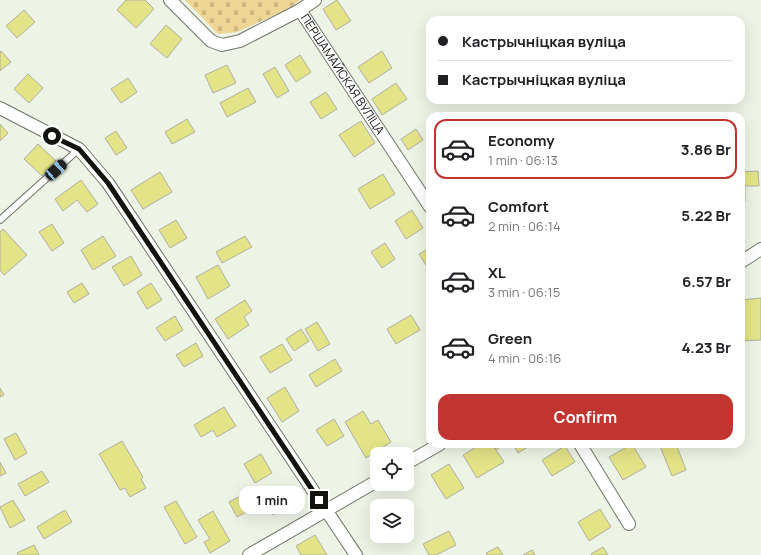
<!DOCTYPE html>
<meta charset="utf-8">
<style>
:root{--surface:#fff;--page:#f2f2f2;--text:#202124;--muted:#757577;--line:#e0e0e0;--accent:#c23430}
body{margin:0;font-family:Manrope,sans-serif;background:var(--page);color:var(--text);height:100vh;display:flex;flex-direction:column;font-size:15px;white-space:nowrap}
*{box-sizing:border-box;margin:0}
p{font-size:13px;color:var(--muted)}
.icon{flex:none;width:22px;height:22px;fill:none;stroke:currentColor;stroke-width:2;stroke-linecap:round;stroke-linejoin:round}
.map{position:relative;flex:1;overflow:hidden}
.drawer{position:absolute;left:426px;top:112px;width:319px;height:336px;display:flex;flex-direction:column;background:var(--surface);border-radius:12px;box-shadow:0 4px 16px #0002}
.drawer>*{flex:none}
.guide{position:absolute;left:426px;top:16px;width:319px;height:88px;border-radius:12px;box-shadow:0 4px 16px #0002;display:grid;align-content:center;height:88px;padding:0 12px;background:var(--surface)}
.fabs{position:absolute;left:370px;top:447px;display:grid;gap:8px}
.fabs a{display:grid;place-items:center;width:44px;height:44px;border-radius:8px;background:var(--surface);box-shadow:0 4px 16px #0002;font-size:20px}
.end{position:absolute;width:18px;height:18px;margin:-9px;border:5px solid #12140f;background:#fff;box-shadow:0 0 0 2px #fff}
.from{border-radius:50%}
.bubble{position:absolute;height:28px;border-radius:12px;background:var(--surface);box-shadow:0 4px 16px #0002;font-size:13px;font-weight:700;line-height:28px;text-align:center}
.car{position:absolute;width:12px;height:24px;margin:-12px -6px;border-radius:5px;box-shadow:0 0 3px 1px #0007;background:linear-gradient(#222 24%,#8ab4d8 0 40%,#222 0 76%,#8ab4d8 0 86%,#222 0)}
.guide b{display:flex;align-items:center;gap:14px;height:38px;font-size:15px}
.guide b+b{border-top:1px solid var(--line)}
.guide i{width:10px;height:10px;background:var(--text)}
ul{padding:7px 0 0;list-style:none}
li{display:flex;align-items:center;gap:12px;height:60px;margin:0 8px 6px;padding:0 4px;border:2px solid transparent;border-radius:12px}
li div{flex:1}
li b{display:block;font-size:15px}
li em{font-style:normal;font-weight:700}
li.selected{border-color:var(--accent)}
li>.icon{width:36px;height:36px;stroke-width:1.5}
.cta{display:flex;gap:8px;margin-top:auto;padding:8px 12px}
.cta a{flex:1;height:46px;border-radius:12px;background:var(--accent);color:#fff;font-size:16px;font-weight:700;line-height:46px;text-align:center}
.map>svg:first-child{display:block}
</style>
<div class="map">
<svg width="761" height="555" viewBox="0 0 761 555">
<defs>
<pattern id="cemetery-stones" width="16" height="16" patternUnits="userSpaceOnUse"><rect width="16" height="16" fill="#efd594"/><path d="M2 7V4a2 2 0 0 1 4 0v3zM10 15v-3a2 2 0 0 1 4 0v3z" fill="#ccb67e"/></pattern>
</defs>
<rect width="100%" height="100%" fill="#edf4e5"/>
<!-- cemetery -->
<path fill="url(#cemetery-stones)" d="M 185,0 L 301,0 L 286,10 L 237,32 L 218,34 Z"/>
<!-- building -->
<path fill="#e3e387" stroke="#afafa0" d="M 126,0 L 145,0 L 154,9 L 136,28 L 117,10 Z
M 337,0 L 351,21 L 336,30 L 323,9 Z
M 24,10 L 35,22 L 17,38 L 6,26 Z
M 166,25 L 182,39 L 167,58 L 150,44 Z
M 1,51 L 11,62 L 0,71 L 0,52 Z
M 382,51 L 392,68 L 369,83 L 358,67 Z
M 300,55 L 311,72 L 296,82 L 285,65 Z
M 227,65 L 236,83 L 213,93 L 205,75 Z
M 275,67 L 289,91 L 277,98 L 263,74 Z
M 28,74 L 43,88 L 29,103 L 14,89 Z
M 128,78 L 137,92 L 121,103 L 111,89 Z
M 396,83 L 407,99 L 382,115 L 372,99 Z
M 248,88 L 256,102 L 227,117 L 220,103 Z
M 326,92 L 337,109 L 321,119 L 310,102 Z
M 187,119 L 195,132 L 172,144 L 165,132 Z
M 361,121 L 375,143 L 354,157 L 339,135 Z
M 0,124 L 8,133 L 0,141 Z
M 416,129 L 423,140 L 408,150 L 401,139 Z
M 116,131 L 127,148 L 116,155 L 105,138 Z
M 38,144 L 56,161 L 42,176 L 24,159 Z
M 758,171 L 759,186 L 745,186 L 745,202 L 741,202 L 741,172 Z
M 160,172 L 172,192 L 143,209 L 131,190 Z
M 383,174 L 395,194 L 370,209 L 358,189 Z
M 81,180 L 98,204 L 87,212 L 77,200 L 63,211 L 55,199 Z
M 412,210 L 423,228 L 406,239 L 395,221 Z
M 176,220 L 187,238 L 170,248 L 159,230 Z
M 52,224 L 64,243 L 52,251 L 39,232 Z
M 3,229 L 27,255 L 4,275 L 0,270 L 0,232 Z
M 103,236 L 116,256 L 93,270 L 81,250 Z
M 245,236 L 252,247 L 222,263 L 216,252 Z
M 385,243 L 395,259 L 382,268 L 371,252 Z
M 430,248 L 430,269 L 429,270 L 419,254 Z
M 131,256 L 142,275 L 124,286 L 112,267 Z
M 218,265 L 230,286 L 208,299 L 196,277 Z
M 82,283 L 89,294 L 74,303 L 67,292 Z
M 151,283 L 162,300 L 147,309 L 137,292 Z
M 761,298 L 761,340 L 742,341 L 741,300 Z
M 245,300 L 252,311 L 244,317 L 249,325 L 228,339 L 215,319 Z
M 411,315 L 420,330 L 396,344 L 387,329 Z
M 175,316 L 183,330 L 165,341 L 156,328 Z
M 317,322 L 330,344 L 318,351 L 305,329 Z
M 301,329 L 309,341 L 294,351 L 286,339 Z
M 196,343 L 203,356 L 184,367 L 176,355 Z
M 282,344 L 292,360 L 270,373 L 260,357 Z
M 335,359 L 342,371 L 316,387 L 309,375 Z
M 285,387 L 299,411 L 282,422 L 267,398 Z
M 0,388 L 4,395 L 0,397 Z
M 224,407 L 236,426 L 217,437 L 213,430 L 201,437 L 194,425 Z
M 363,411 L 371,424 L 378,420 L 391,442 L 366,458 L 345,422 Z
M 334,419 L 344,436 L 327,446 L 316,430 Z
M 16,433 L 27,453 L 15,460 L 4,439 Z
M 122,441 L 143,477 L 141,479 L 146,488 L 130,497 L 125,488 L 120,490 L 99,454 Z
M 481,444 L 492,444 L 504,462 L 477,478 L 463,455 Z
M 492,444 L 505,444 L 496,450 Z
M 513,444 L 533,444 L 518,453 Z
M 632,444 L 646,467 L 623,480 L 609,457 Z
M 664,444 L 676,444 L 686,470 L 672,476 L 660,446 Z
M 565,446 L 575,462 L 552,476 L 542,460 Z
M 261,454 L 272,473 L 255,483 L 244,464 Z
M 0,462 L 6,473 L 0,476 Z
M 449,464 L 464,488 L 446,499 L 431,475 Z
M 42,471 L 49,482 L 25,496 L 18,484 Z
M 283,488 L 292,503 L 273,515 L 264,500 Z
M 248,492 L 256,507 L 237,517 L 229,502 Z
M 13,500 L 25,520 L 10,528 L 0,507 Z
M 398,500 L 402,506 L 388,506 Z
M 176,501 L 197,537 L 185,544 L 164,507 Z
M 600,509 L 611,527 L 589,541 L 578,522 Z
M 65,510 L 72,522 L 44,539 L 37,527 Z
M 213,511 L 230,541 L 210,553 L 204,542 L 210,539 L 198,520 Z
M 449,531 L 456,545 L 436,555 L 429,555 L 423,544 Z
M 315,535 L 327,555 L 301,555 L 296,546 Z
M 34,545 L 39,555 L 18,555 L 17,553 Z
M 498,547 L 503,555 L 487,555 L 486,553 Z
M 603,547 L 608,555 L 592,555 L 591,554 Z
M 532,550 L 535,555 L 523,555 Z"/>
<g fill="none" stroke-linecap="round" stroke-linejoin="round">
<!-- service casing -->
<g stroke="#6f7669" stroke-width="8">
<path id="service" d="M 0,220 L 79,149"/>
</g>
<!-- minor casing -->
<g stroke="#6f7669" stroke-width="14">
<g id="minor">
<path d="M 170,0 L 211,41 L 222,45 L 240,41 L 300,10 L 315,0"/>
<path id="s1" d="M 300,10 L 430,207"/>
<path d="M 0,108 L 79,149 L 108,183 L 356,555"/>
<path d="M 741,262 L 761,249"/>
<path d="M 580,444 L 629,524"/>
<path d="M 407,463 L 440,444"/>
<path d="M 249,555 L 377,481"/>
</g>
</g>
<!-- service -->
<use href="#service" stroke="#fff" stroke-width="6"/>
<!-- minor -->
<use href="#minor" stroke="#fff" stroke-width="12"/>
</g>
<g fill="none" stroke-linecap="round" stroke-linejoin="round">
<!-- route -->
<path stroke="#12140f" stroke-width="5" d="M 52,136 L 79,149 L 108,183 L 319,500"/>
</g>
<g text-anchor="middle" stroke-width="4" stroke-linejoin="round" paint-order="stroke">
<!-- street labels -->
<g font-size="12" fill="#12140f" stroke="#fdfffc">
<text dy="4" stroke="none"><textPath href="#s1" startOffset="77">ПЕРШАМАЙСКАЯ ВУЛІЦА</textPath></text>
</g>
</g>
</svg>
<div class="fabs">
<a><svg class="icon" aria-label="locate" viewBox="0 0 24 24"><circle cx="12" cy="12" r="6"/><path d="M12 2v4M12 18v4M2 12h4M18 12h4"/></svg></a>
<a><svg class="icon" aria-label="layers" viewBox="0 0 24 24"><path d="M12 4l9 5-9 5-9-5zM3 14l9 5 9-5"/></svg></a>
</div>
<i class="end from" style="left:52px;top:136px"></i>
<i class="end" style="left:319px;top:500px"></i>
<div class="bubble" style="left:239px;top:486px;width:66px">1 min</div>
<i class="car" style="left:56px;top:170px;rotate:48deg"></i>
<div class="guide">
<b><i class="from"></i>Кастрычніцкая вуліца</b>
<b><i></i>Кастрычніцкая вуліца</b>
</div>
<section class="drawer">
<ul>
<li class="selected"><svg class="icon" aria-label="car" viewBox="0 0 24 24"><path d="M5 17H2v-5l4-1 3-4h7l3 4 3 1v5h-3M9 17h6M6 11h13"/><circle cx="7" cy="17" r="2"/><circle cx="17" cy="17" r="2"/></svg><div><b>Economy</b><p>1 min · 06:13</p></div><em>3.86 Br</em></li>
<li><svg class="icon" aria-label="car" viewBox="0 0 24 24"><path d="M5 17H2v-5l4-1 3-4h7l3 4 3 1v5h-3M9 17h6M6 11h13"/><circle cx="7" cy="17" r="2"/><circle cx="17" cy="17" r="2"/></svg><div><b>Comfort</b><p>2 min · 06:14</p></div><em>5.22 Br</em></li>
<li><svg class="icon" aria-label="car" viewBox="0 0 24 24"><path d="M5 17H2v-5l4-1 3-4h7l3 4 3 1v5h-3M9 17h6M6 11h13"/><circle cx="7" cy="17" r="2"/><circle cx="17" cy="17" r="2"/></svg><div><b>XL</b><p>3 min · 06:15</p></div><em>6.57 Br</em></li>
<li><svg class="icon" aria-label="car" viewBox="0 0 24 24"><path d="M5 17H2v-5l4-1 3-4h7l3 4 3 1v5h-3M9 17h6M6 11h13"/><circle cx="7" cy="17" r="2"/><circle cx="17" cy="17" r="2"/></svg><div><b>Green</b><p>4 min · 06:16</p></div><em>4.23 Br</em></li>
</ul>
<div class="cta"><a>Confirm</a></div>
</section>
</div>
